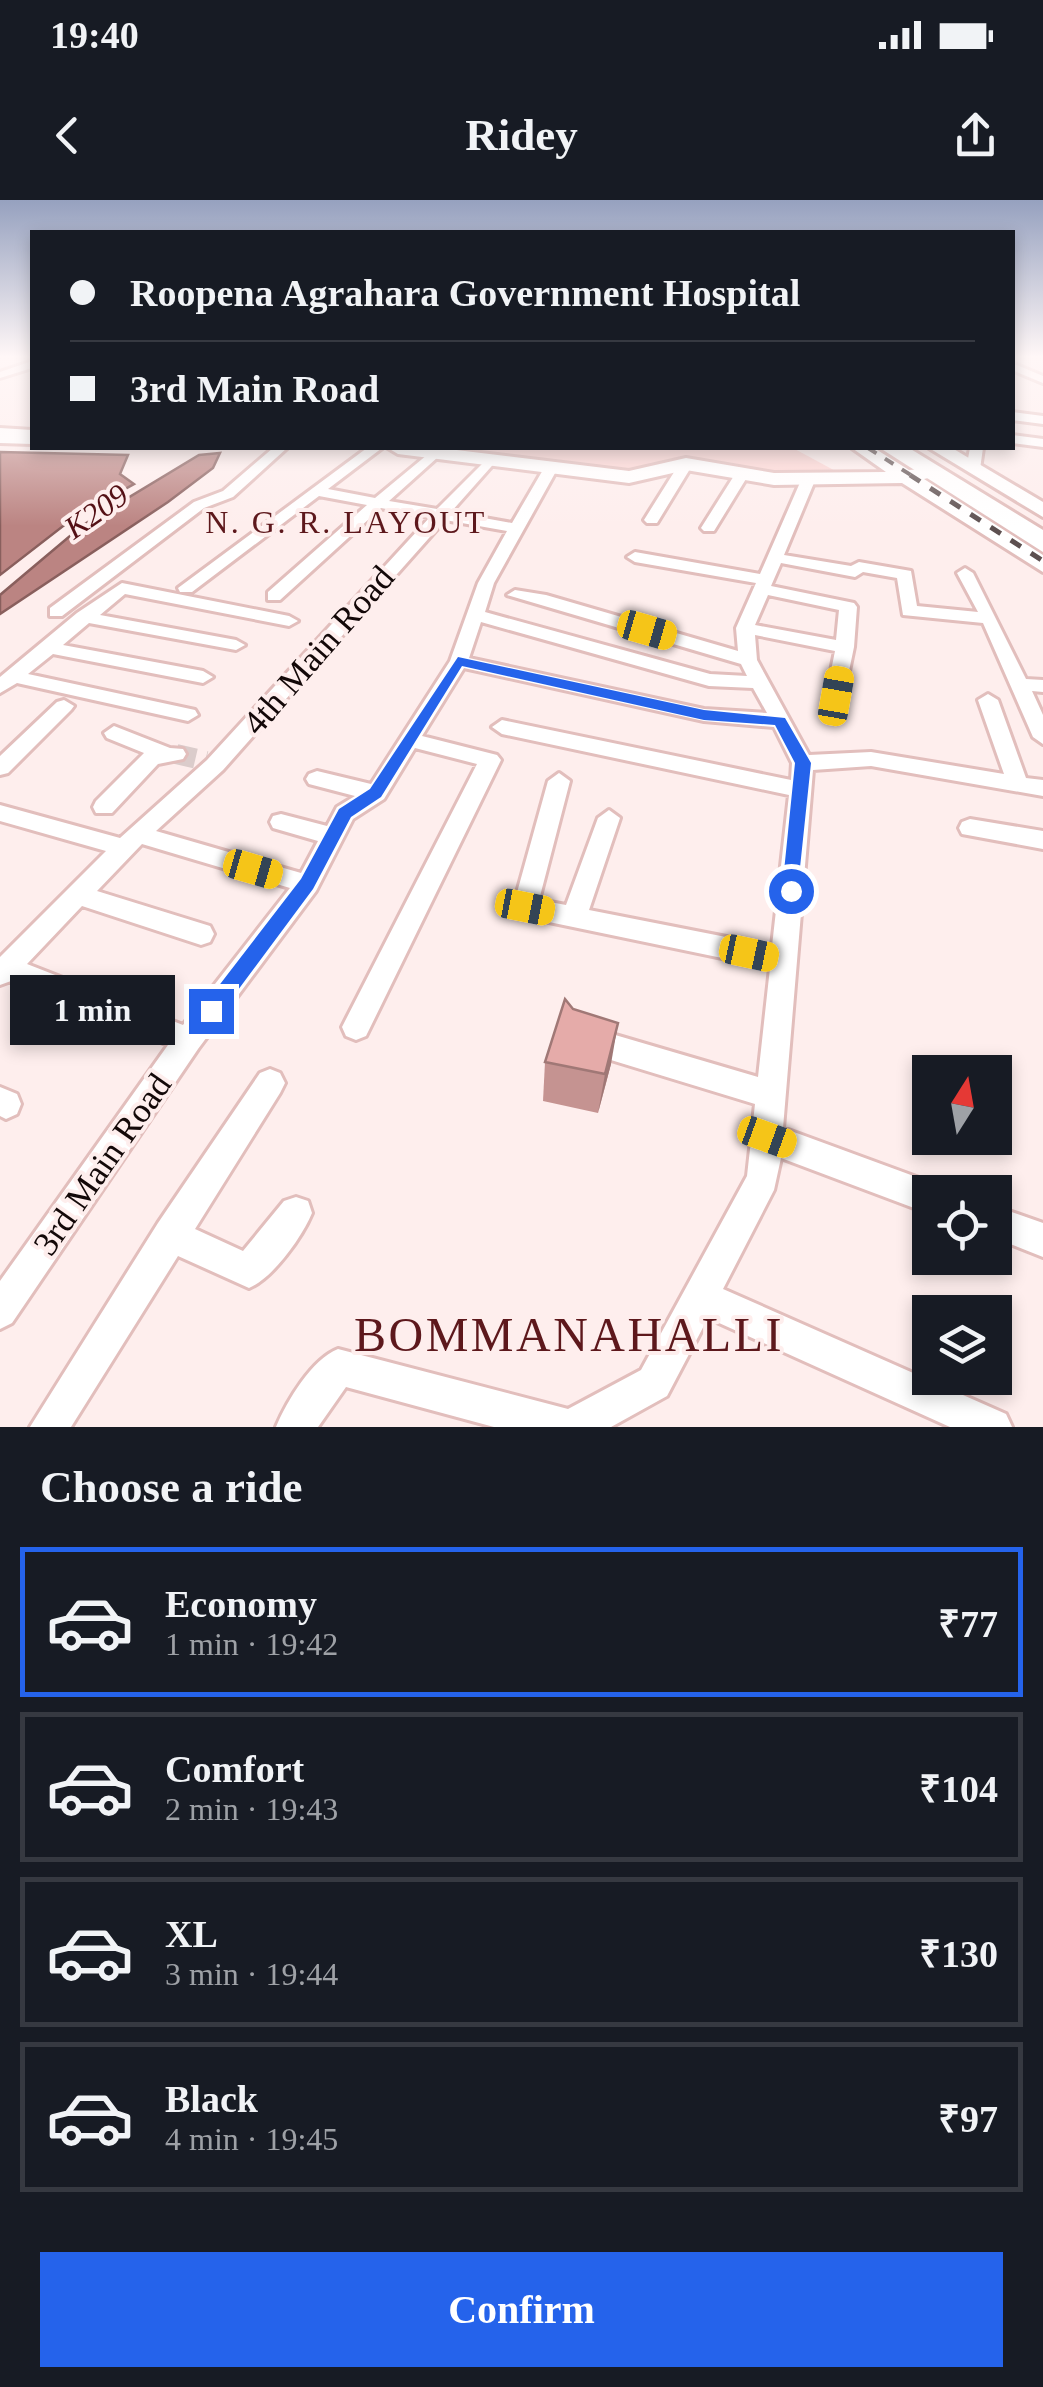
<!DOCTYPE html>
<meta charset="utf-8">
<style>
:root{--surface:#171b24;--page:#242831;--text:#f1f3f6;--muted:#9ea1a6;--line:#363941;--accent:#2563eb}
body{margin:0;font-family:Georgia,serif;background:var(--page);color:var(--text);height:100vh;display:flex;flex-direction:column;font-size:38px;white-space:nowrap}
*{box-sizing:border-box;margin:0}
p{font-size:32px;color:var(--muted)}
.icon{flex:none;width:55px;height:55px;fill:none;stroke:currentColor;stroke-width:2;stroke-linecap:round;stroke-linejoin:round}
.map{position:relative;height:1227px;overflow:hidden}
.sheet{display:flex;flex-direction:column;background:var(--surface);flex:1}
.sheet>*{flex:none}
.banner{position:absolute;left:30px;top:30px;width:985px;height:220px;border-radius:0px;box-shadow:0 5px 15px #0003;display:grid;align-content:center;height:220px;padding:0 40px;background:var(--surface)}
.needle{width:65px;rotate:11deg}
.fabs{position:absolute;left:912px;top:855px;display:grid;gap:20px}
.fabs a{display:grid;place-items:center;width:100px;height:100px;border-radius:0px;background:var(--surface);box-shadow:0 5px 15px #0003;font-size:50px}
.end{position:absolute;width:45px;height:45px;margin:-22px;border:12px solid #2563eb;background:#fff;box-shadow:0 0 0 5px #fff}
.from{border-radius:50%}
.bubble{position:absolute;height:70px;border-radius:0px;background:var(--surface);box-shadow:0 5px 15px #0003;font-size:32px;font-weight:700;line-height:70px;text-align:center}
.car{position:absolute;width:30px;height:60px;margin:-30px -15px;border-radius:12px;box-shadow:0 0 8px 2px #0007;background:linear-gradient(#f5c518 24%,#345 0 40%,#f5c518 0 76%,#345 0 86%,#f5c518 0)}
.banner b{display:flex;align-items:center;gap:35px;height:95px;font-size:38px}
.banner b+b{border-top:2px solid var(--line)}
.banner i{width:25px;height:25px;background:var(--text)}
ul{padding:0;list-style:none}
li{display:flex;align-items:center;gap:30px;height:150px;margin:0 20px 15px;padding:0 20px;border:5px solid var(--line);border-radius:0px}
li div{flex:1}
li b{display:block;font-size:38px}
li em{font-style:normal;font-weight:700}
li.active{border-color:var(--accent)}
li>.icon{width:90px;height:90px;stroke-width:1.5}
h2{padding:0 40px;font-size:45px;line-height:120px}
.primary-button{display:flex;gap:20px;margin-top:auto;padding:20px 40px}
.primary-button a{flex:1;height:115px;border-radius:0px;background:var(--accent);color:#fff;font-size:40px;font-weight:700;line-height:115px;text-align:center}
.status{display:flex;justify-content:space-between;align-items:center;height:70px;padding:0 50px;background:var(--surface);direction:ltr}
.status svg{height:28px;fill:currentColor}
header{display:flex;justify-content:space-between;align-items:center;height:130px;padding:0 40px;background:var(--surface);font-size:45px;font-weight:700}
.map>svg:first-child{display:block}
</style>
<div class="status"><b>19:40</b><svg viewBox="0 0 49 12"><path d="M0 12V9h3v3zM5 12V6h3v6zM10 12V3h3v9zM15 12V0h3v12zM26 1h20v11H26zM47 4h2v5h-2z"/></svg></div>
<header><svg class="icon" aria-label="back" viewBox="0 0 24 24"><path d="M15 5l-7 7 7 7"/></svg>Ridey<svg class="icon" aria-label="share" viewBox="0 0 24 24"><path d="M12 15V3M7 8l5-5 5 5M5 13v7h14v-7"/></svg></header>
<div class="map">
<svg width="1043" height="1227" viewBox="0 0 1043 1227">
<rect width="100%" height="100%" fill="#feeeed"/>
<!-- green -->
<path fill="#fcd5d3" d="M 433,248 L 793,248 L 841,274 L 769,273 L 678,257 L 632,271 Z"/>
<!-- water -->
<path fill="#bb8482" stroke="#895f5d" stroke-width="2.5" d="M 0,252 L 128,255 L 120,274 L 134,284 L 76,316 L 0,375 Z
M 220,253 L 213,268 L 168,302 L 0,414 L 0,395 L 83,325 L 199,255 Z"/>
<g fill="none" stroke-linecap="round" stroke-linejoin="round">
<!-- street-tunnel -->
<path stroke="#dbcccb" stroke-width="20" stroke-dasharray="20 10" stroke-linecap="butt" d="M 176,554 L 206,561"/>
<!-- street casing -->
<g stroke="#e2bebc" stroke-width="6">
<path id="street" d="M 32,161 L 32,168 L 0,178 L 0,172 Z
M 1012,163 L 1043,176 L 1043,183 L 1012,170 Z
M 1012,212 L 1043,216 L 1043,224 L 1012,220 Z
M 0,228 L 32,230 L 32,238 L 0,236 Z
M 1012,235 L 1043,239 L 1043,247 L 1012,243 Z
M 273,248 L 287,248 L 233,297 L 204,308 L 62,416 L 50,416 L 50,408 L 194,302 L 223,291 Z
M 367,248 L 382,248 L 328,289 L 375,298 L 433,250 L 438,251 L 438,257 L 389,301 L 437,309 L 491,255 L 498,259 L 451,312 L 512,323 L 547,263 L 557,263 L 559,266 L 494,383 L 485,412 L 710,474 L 747,476 L 741,464 L 507,395 L 515,390 L 546,395 L 738,451 L 736,428 L 756,383 L 635,362 L 627,357 L 635,352 L 760,374 L 802,278 L 809,274 L 816,278 L 784,355 L 851,366 L 859,362 L 911,371 L 917,406 L 978,412 L 957,373 L 965,368 L 973,373 L 1026,479 L 1043,480 L 1043,492 L 1032,491 L 1043,515 L 1043,544 L 1033,537 L 983,423 L 903,415 L 897,378 L 863,372 L 855,377 L 781,363 L 771,386 L 854,403 L 857,407 L 854,447 L 843,500 L 836,502 L 826,496 L 835,451 L 755,435 L 757,460 L 809,555 L 871,552 L 1004,574 L 978,500 L 988,494 L 998,500 L 1026,578 L 1043,580 L 1043,596 L 871,566 L 813,570 L 783,928 L 930,982 L 941,987 L 944,992 L 930,992 L 930,1014 L 781,958 L 774,990 L 723,1089 L 1006,1214 L 1012,1227 L 950,1227 L 708,1118 L 667,1196 L 611,1227 L 494,1227 L 346,1187 L 318,1227 L 276,1227 C 287,1201 312,1159 338,1149 L 568,1209 L 641,1170 L 747,976 L 755,904 L 588,853 L 578,849 L 574,840 L 578,831 L 588,827 L 758,877 L 770,768 L 525,717 L 516,714 L 513,707 L 548,581 L 559,573 L 570,581 L 539,700 L 566,705 L 598,618 L 609,610 L 620,618 L 589,710 L 772,746 L 789,595 L 502,534 L 492,527 L 502,520 L 791,580 L 792,563 L 774,527 L 704,521 L 464,468 L 422,536 L 497,555 L 501,560 L 366,836 L 356,840 L 346,836 L 342,827 L 477,564 L 415,548 L 384,599 L 353,619 L 316,691 L 198,849 L 12,1123 L 0,1129 L 0,1081 L 168,845 L 11,781 L 0,785 L 0,757 L 106,651 L 0,621 L 0,605 L 120,638 L 207,560 L 430,317 L 381,308 L 280,400 L 268,400 L 268,392 L 367,305 L 319,296 L 192,392 L 180,392 L 178,388 ZM 445,320 L 507,331 L 478,383 L 450,461 L 371,584 L 317,571 L 309,574 L 306,579 L 309,584 L 355,596 L 337,607 L 327,626 L 281,614 L 273,616 L 270,622 L 273,628 L 318,641 L 301,673 L 156,631 L 223,570 ZM 768,395 L 839,410 L 836,440 L 755,425 ZM 481,422 L 709,486 L 753,488 L 767,513 L 704,509 L 469,458 ZM 142,644 L 290,688 L 183,825 L 27,764 L 82,706 L 201,745 L 210,742 L 214,734 L 210,726 L 97,691 Z
M 970,248 L 983,248 L 980,269 L 973,273 L 966,269 Z
M 681,261 L 693,264 L 657,323 L 647,323 L 644,320 Z
M 737,271 L 749,274 L 714,331 L 704,331 L 701,328 Z
M 122,383 L 289,416 L 298,421 L 289,426 L 125,394 L 100,415 L 236,440 L 245,445 L 236,450 L 89,423 L 63,445 L 203,471 L 213,477 L 203,483 L 53,454 L 28,474 L 195,510 L 198,515 L 188,521 L 17,483 L 0,493 L 0,477 L 77,413 Z
M 64,500 L 74,506 L 71,510 L 8,573 L 0,575 L 0,556 L 57,502 Z
M 114,526 L 170,548 L 183,549 L 186,554 L 183,559 L 158,564 L 112,613 L 96,613 L 93,607 L 96,601 L 144,553 L 107,538 L 104,533 Z
M 970,619 L 1043,631 L 1043,649 L 962,634 L 959,628 L 962,622 Z
M 270,869 L 280,873 L 285,883 L 280,893 L 195,1029 L 243,1051 L 284,1001 L 296,997 L 308,1001 L 312,1013 C 302,1037 273,1078 249,1088 L 178,1056 L 71,1227 L 30,1227 L 158,1023 L 260,873 Z
M 0,887 L 17,894 L 21,904 L 17,914 L 6,919 L 0,916 Z
M 995,1006 L 1043,1023 L 1043,1057 L 995,1038 Z"/>
</g>
<!-- secondary casing -->
<g stroke="#e2bebc" stroke-width="6">
<path id="secondary" d="M 0,231 L 32,234 L 32,244 L 0,243 Z
M 388,248 L 440,248 L 629,271 L 686,258 L 774,273 L 886,272 L 852,248 L 874,248 L 909,270 L 937,268 L 937,276 L 924,279 L 1043,355 L 1043,372 L 902,283 L 774,285 L 686,270 L 629,283 L 398,254 Z
M 929,248 L 952,248 L 1043,302 L 1043,317 Z"/>
</g>
<!-- highway casing -->
<g stroke="#e2bebc" stroke-width="6">
<path id="highway" d="M 880,248 L 909,248 L 1043,330 L 1043,352 Z"/>
</g>
<!-- street -->
<use href="#street" fill="#fff" fill-rule="evenodd"/>
<!-- secondary -->
<use href="#secondary" fill="#fff" fill-rule="evenodd"/>
<!-- highway -->
<use href="#highway" fill="#fff" fill-rule="evenodd"/>
<!-- rail-far1 -->
<path stroke="#5d5050" stroke-width="4" stroke-dasharray="10 10" stroke-linecap="butt" d="M 868,248 L 914,277"/>
<!-- rail -->
<path stroke="#5d5050" stroke-width="5" stroke-dasharray="12 12" stroke-linecap="butt" d="M 910,275 L 1043,361"/>
</g>
<!-- wall -->
<path fill="#c59391" d="M 545,862 L 611,864 L 598,913 L 543,901 Z"/>
<!-- shaded-wall -->
<path fill="#a07876" d="M 618,823 L 611,864 L 598,913 L 605,874 Z"/>
<!-- building -->
<path fill="#e5aba9" stroke="#a07876" stroke-width="2.5" d="M 565,799 L 573,809 L 618,823 L 605,874 L 545,862 Z"/>
<!-- sky -->
<linearGradient id="sky" x2="0" y2="1"><stop stop-color="#96a1bf"/><stop offset="0.48" stop-color="#fff7f7"/><stop offset="1" stop-color="#fff7f7" stop-opacity="0"/></linearGradient>
<rect width="1043" height="326" fill="url(#sky)"/>
<!-- route -->
<path fill="#2563eb" d="M 458,457 L 704,510 L 785,518 L 811,563 L 797,696 L 791,698 L 782,691 L 795,563 L 775,525 L 704,520 L 462,466 L 381,597 L 351,617 L 313,689 L 218,817 L 204,817 L 204,805 L 301,679 L 339,609 L 370,589 Z"/>
<g text-anchor="middle" stroke-width="8" stroke-linejoin="round" paint-order="stroke">
<!-- far-water labels -->
<g font-size="32" font-style="italic" fill="#541015" stroke="#feeeed">
<text transform="translate(96 311) rotate(-35)" y="11">K209</text>
</g>
<!-- far-neighbourhood labels -->
<g font-size="32" letter-spacing="2.5" fill="#5d181c" stroke="#feeeed">
<text x="346" y="333">N. G. R. LAYOUT</text>
</g>
<!-- street labels -->
<g font-size="35" fill="#130808" stroke="#feeeed">
<text transform="translate(318 450) rotate(-49)" y="12">4th Main Road</text>
<text transform="translate(102 964) rotate(-55)" y="12">3rd Main Road</text>
</g>
<!-- near-quarter labels -->
<g font-size="48" letter-spacing="2.5" fill="#5d181c" stroke="#feeeed">
<text x="569" y="1151">BOMMANAHALLI</text>
</g>
</g>
</svg>
<div class="fabs">
<a><svg class="needle" viewBox="-14 -14 28 28"><path d="M0-13l5 13h-10z" fill="#e53935"/><path d="M0 13l5-13h-10z" fill="#9ea1a6"/></svg></a>
<a><svg class="icon" aria-label="locate" viewBox="0 0 24 24"><circle cx="12" cy="12" r="6"/><path d="M12 2v4M12 18v4M2 12h4M18 12h4"/></svg></a>
<a><svg class="icon" aria-label="layers" viewBox="0 0 24 24"><path d="M12 4l9 5-9 5-9-5zM3 14l9 5 9-5"/></svg></a>
</div>
<i class="end from" style="left:791px;top:691px"></i>
<i class="end" style="left:211px;top:811px"></i>
<div class="bubble" style="left:10px;top:775px;width:165px">1 min</div>
<i class="car" style="left:647px;top:430px;rotate:106deg"></i>
<i class="car" style="left:836px;top:496px;rotate:10deg"></i>
<i class="car" style="left:253px;top:669px;rotate:106deg"></i>
<i class="car" style="left:525px;top:707px;rotate:101deg"></i>
<i class="car" style="left:749px;top:753px;rotate:102deg"></i>
<i class="car" style="left:767px;top:937px;rotate:110deg"></i>
<div class="banner">
<b><i class="from"></i>Roopena Agrahara Government Hospital</b>
<b><i></i>3rd Main Road</b>
</div>
</div>
<section class="sheet">
<h2>Choose a ride</h2>
<ul>
<li class="active"><svg class="icon" aria-label="car" viewBox="0 0 24 24"><path d="M5 17H2v-5l4-1 3-4h7l3 4 3 1v5h-3M9 17h6M6 11h13"/><circle cx="7" cy="17" r="2"/><circle cx="17" cy="17" r="2"/></svg><div><b>Economy</b><p>1 min · 19:42</p></div><em>₹77</em></li>
<li><svg class="icon" aria-label="car" viewBox="0 0 24 24"><path d="M5 17H2v-5l4-1 3-4h7l3 4 3 1v5h-3M9 17h6M6 11h13"/><circle cx="7" cy="17" r="2"/><circle cx="17" cy="17" r="2"/></svg><div><b>Comfort</b><p>2 min · 19:43</p></div><em>₹104</em></li>
<li><svg class="icon" aria-label="car" viewBox="0 0 24 24"><path d="M5 17H2v-5l4-1 3-4h7l3 4 3 1v5h-3M9 17h6M6 11h13"/><circle cx="7" cy="17" r="2"/><circle cx="17" cy="17" r="2"/></svg><div><b>XL</b><p>3 min · 19:44</p></div><em>₹130</em></li>
<li><svg class="icon" aria-label="car" viewBox="0 0 24 24"><path d="M5 17H2v-5l4-1 3-4h7l3 4 3 1v5h-3M9 17h6M6 11h13"/><circle cx="7" cy="17" r="2"/><circle cx="17" cy="17" r="2"/></svg><div><b>Black</b><p>4 min · 19:45</p></div><em>₹97</em></li>
</ul>
<div class="primary-button"><a>Confirm</a></div>
</section>
